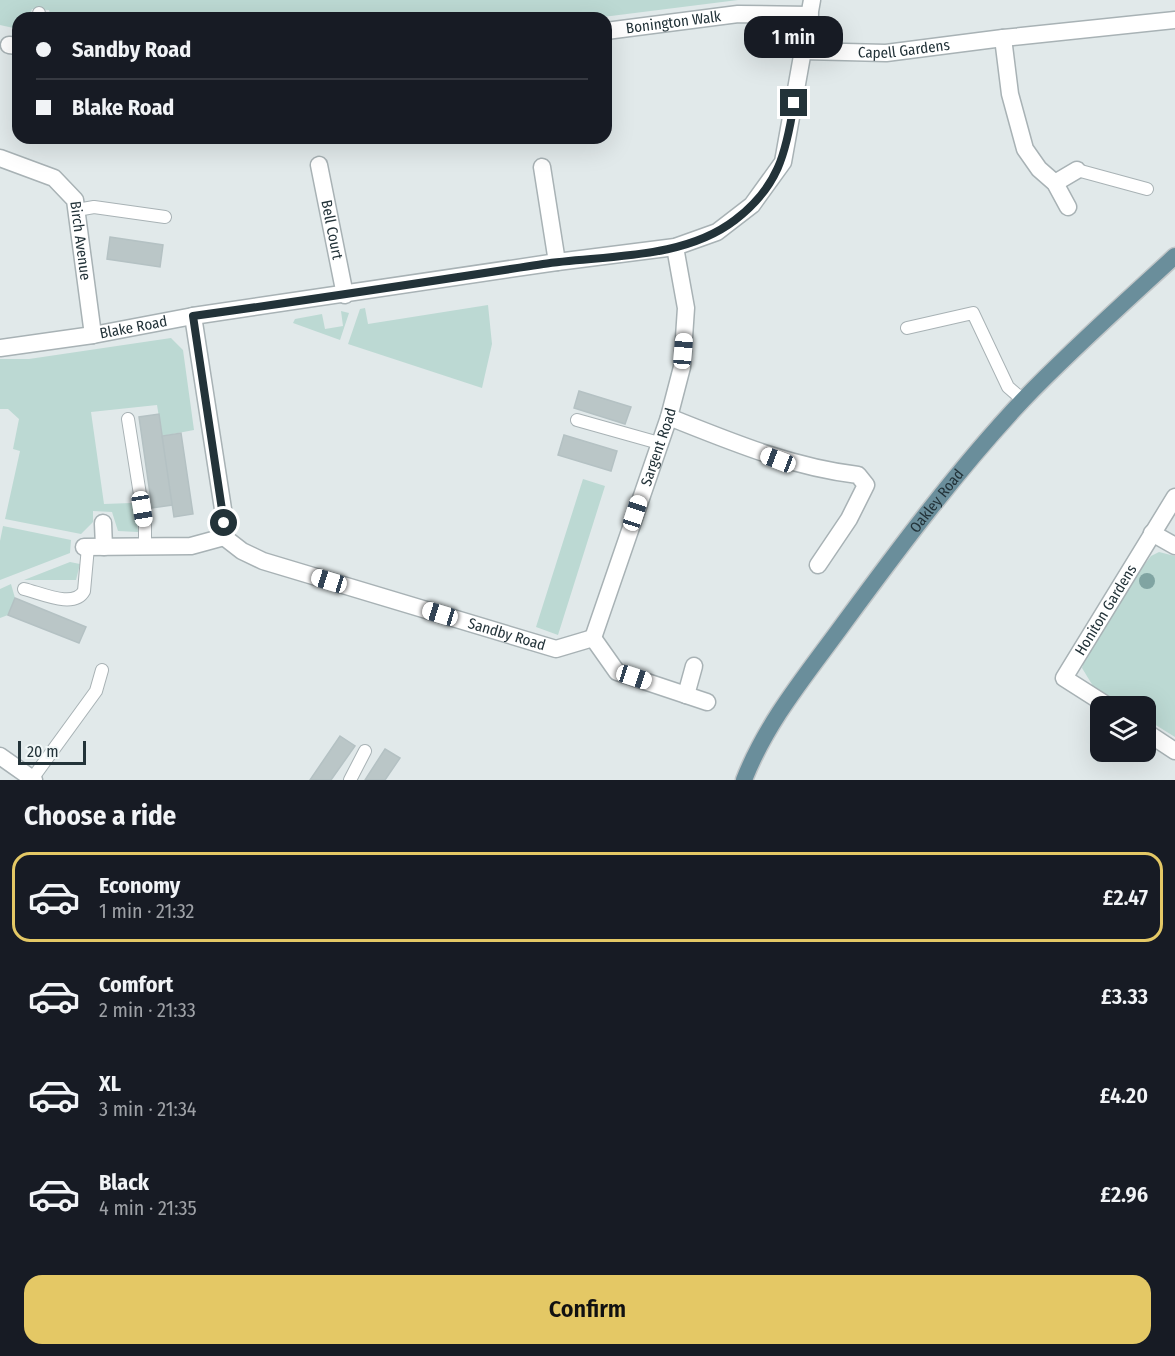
<!DOCTYPE html>
<meta charset="utf-8">
<style>
:root{--surface:#171b24;--page:#20242c;--text:#f1f3f6;--muted:#9ea1a6;--line:#363941;--accent:#e4c865}
body{margin:0;font-family:"Fira Sans Condensed",sans-serif;background:var(--page);color:var(--text);height:100vh;display:flex;flex-direction:column;font-size:22px;white-space:nowrap}
*{box-sizing:border-box;margin:0}
p{font-size:20px;color:var(--muted)}
.icon{flex:none;width:33px;height:33px;fill:none;stroke:currentColor;stroke-width:2;stroke-linecap:round;stroke-linejoin:round}
.map{position:relative;height:780px;overflow:hidden}
.drawer{display:flex;flex-direction:column;background:var(--surface);flex:1}
.drawer>*{flex:none}
.hud{position:absolute;left:12px;top:12px;width:600px;height:132px;border-radius:18px;box-shadow:0 6px 24px #0002;display:grid;align-content:center;height:132px;padding:0 24px;background:var(--surface)}
.buttons{position:absolute;left:1090px;top:696px;display:grid;gap:12px}
.buttons a{display:grid;place-items:center;width:66px;height:66px;border-radius:12px;background:var(--surface);box-shadow:0 6px 24px #0002;font-size:30px}
.scale{position:absolute;left:18px;bottom:15px;width:68px;box-sizing:border-box;padding-left:6px;border:3px solid #233339;border-top:0;font-size:16px;line-height:21px;white-space:nowrap;color:#233339;-webkit-text-stroke:4px #f1f7f7;paint-order:stroke}
.end{position:absolute;width:27px;height:27px;margin:-14px;border:8px solid #233339;background:#fff;box-shadow:0 0 0 3px #fff}
.from{border-radius:50%}
.bubble{position:absolute;height:42px;border-radius:18px;background:var(--surface);box-shadow:0 6px 24px #0002;font-size:20px;font-weight:600;line-height:42px;text-align:center}
.car{position:absolute;width:18px;height:36px;margin:-18px -9px;border-radius:8px;box-shadow:0 0 4px 2px #0007;background:linear-gradient(#fff 24%,#345 0 40%,#fff 0 76%,#345 0 86%,#fff 0)}
.hud b{display:flex;align-items:center;gap:21px;height:57px;font-size:22px}
.hud b+b{border-top:2px solid var(--line)}
.hud i{width:15px;height:15px;background:var(--text)}
ul{padding:0;list-style:none}
li{display:flex;align-items:center;gap:18px;height:90px;margin:0 12px 9px;padding:0 12px;border:3px solid transparent;border-radius:18px}
li div{flex:1}
li b{display:block;font-size:22px}
li em{font-style:normal;font-weight:600}
li.active{border-color:var(--accent)}
li>.icon{width:54px;height:54px;stroke-width:1.5}
h2{padding:0 24px;font-size:27px;line-height:72px}
.button{display:flex;gap:12px;margin-top:auto;padding:12px 24px}
.button a{flex:1;height:69px;border-radius:18px;background:var(--accent);color:#111;font-size:24px;font-weight:600;line-height:69px;text-align:center}
.map>svg:first-child{display:block}
</style>
<div class="map">
<svg width="1175" height="780" viewBox="0 0 1175 780">
<rect width="100%" height="100%" fill="#e1e9ea"/>
<!-- green -->
<path fill="#bcd9d3" d="M 0,0 L 738,0 L 595,18 L 51,18 L 49,10 L 32,9 L 29,18 L 18,18 L 18,29 L 0,25 Z
M 488,305 L 492,344 L 482,388 L 348,344 L 360,309 L 365,308 L 368,324 Z
M 341,311 L 349,313 L 340,340 L 293,323 L 295,319 L 322,314 L 325,329 L 343,326 Z
M 171,338 L 183,350 L 194,430 L 162,436 L 157,405 L 91,412 L 104,504 L 131,503 L 136,510 L 138,532 L 118,531 L 112,512 L 93,511 L 93,522 L 81,534 L 5,519 L 20,451 L 13,449 L 19,419 L 8,409 L 0,409 L 0,359 L 29,359 Z
M 583,479 L 605,486 L 558,635 L 536,627 Z
M 3,526 L 71,540 L 70,553 L 0,580 L 0,541 Z
M 1159,552 L 1175,556 L 1175,737 L 1146,719 L 1146,706 L 1126,706 L 1093,686 L 1082,668 L 1086,655 L 1141,569 L 1151,556 Z
M 70,562 L 80,564 L 76,580 L 24,580 Z
M 11,584 L 15,598 L 8,615 L 0,618 L 0,589 Z"/>
<!-- building -->
<path fill="#bac6c7" stroke="#b4c1c3" stroke-width="1.5" d="M 110,237 L 163,245 L 160,267 L 107,259 Z
M 579,391 L 631,407 L 625,424 L 574,408 Z
M 159,414 L 172,505 L 152,508 L 139,417 Z
M 181,433 L 193,514 L 174,517 L 162,436 Z
M 564,435 L 617,451 L 611,471 L 558,455 Z
M 15,598 L 86,627 L 79,643 L 8,615 Z
M 340,736 L 355,746 L 331,780 L 310,780 Z
M 385,749 L 400,758 L 385,780 L 365,780 Z"/>
<g fill="none" stroke-linecap="round" stroke-linejoin="round">
<!-- service casing -->
<g stroke="#a8b2b5" stroke-width="14">
<path id="service" d="M 39,18 L 39,13
M 1077,170 L 1147,189
M 77,210 L 94,207 L 165,217
M 907,328 L 973,313 L 1008,387 L 1023,400
M 128,419 L 145,526 L 145,547
M 577,420 L 659,443
M 24,589 C 41,593 74,609 84,591 L 88,547
M 32,779 L 96,691 L 102,670
M 350,780 L 365,751"/>
</g>
<!-- minor casing -->
<g stroke="#a8b2b5" stroke-width="19">
<g id="minor">
<path id="s1" d="M 606,31 L 738,14 L 810,15"/>
<path d="M 1003,38 L 1010,94 L 1025,149 L 1039,169 L 1055,183 L 1068,207"/>
<path d="M 9,45 L 18,46"/>
<path id="s2" d="M 804,51 L 886,53 L 1003,38 L 1175,20"/>
<path id="s3" d="M 0,158 L 54,178 L 75,200 L 93,335"/>
<path id="s4" d="M 319,165 L 345,295"/>
<path d="M 542,167 L 557,262"/>
<path d="M 1055,183 L 1077,170"/>
<path id="s5" d="M 193,316 L 223,509 L 224,537 L 242,551 L 263,561 L 556,649 L 593,638 L 617,672 L 707,702"/>
<path id="s6" d="M 0,348 L 93,335 L 193,316 L 557,262 L 675,247 L 717,232 L 752,205 L 783,162 L 812,0"/>
<path d="M 669,417 C 732,442 791,467 858,475 L 866,485 L 849,519 L 818,565"/>
<path d="M 103,523 L 104,547"/>
<path d="M 1152,533 L 1175,546"/>
<path d="M 84,547 L 191,546 L 224,537"/>
<path id="s7" d="M 593,638 L 669,417 L 682,367 L 686,308 L 675,247"/>
<path d="M 686,695 L 694,666"/>
<path id="s8" d="M 1108,706 L 1064,678 L 1175,497"/>
<path d="M 1146,732 L 1175,751"/>
<path d="M 0,756 L 34,780"/>
</g>
</g>
<!-- primary casing -->
<g stroke="#c1c6c8" stroke-width="19">
<g id="primary">
<path id="s9" d="M 744,780 C 767,721 807,674 844,623 C 900,547 958,469 1023,400 C 1071,350 1124,303 1175,256"/>
</g>
</g>
<!-- service -->
<use href="#service" stroke="#fff" stroke-width="12"/>
<!-- minor -->
<use href="#minor" stroke="#fff" stroke-width="16"/>
<!-- primary -->
<use href="#primary" stroke="#6a8e9b" stroke-width="16"/>
</g>
<!-- trees -->
<circle fill="#80a4a2" cx="1147" cy="581" r="8"/>
<g fill="none" stroke-linecap="round" stroke-linejoin="round">
<!-- route -->
<path stroke="#233339" stroke-width="8" d="M 224,523 L 193,316 C 310,300 426,282 543,264 C 605,255 683,260 735,220 C 778,187 786,154 794,103"/>
</g>
<g text-anchor="middle" stroke-width="4.5" stroke-linejoin="round" paint-order="stroke">
<!-- street labels -->
<g font-size="15" fill="#233339" stroke="#f1f7f7">
<text dy="5" stroke="none"><textPath href="#s1" startOffset="68">Bonington Walk</textPath></text>
<text dy="5" stroke="none"><textPath href="#s2" startOffset="100">Capell Gardens</textPath></text>
<text dy="5" stroke="none"><textPath href="#s4" startOffset="66">Bell Court</textPath></text>
<text dy="5" stroke="none"><textPath href="#s3" startOffset="129">Birch Avenue</textPath></text>
<text dy="5" stroke="none"><textPath href="#s6" startOffset="135">Blake Road</textPath></text>
<text dy="5" stroke="none"><textPath href="#s7" startOffset="202">Sargent Road</textPath></text>
<text dy="5" stroke="none"><textPath href="#s9" startOffset="340">Oakley Road</textPath></text>
<text dy="5" stroke="none"><textPath href="#s8" startOffset="132">Honiton Gardens</textPath></text>
<text dy="5" stroke="none"><textPath href="#s5" startOffset="524">Sandby Road</textPath></text>
</g>
</g>
</svg>
<div class="buttons">
<a><svg class="icon" aria-label="layers" viewBox="0 0 24 24"><path d="M12 4l9 5-9 5-9-5zM3 14l9 5 9-5"/></svg></a>
</div>
<div class="scale">20 m</div>
<i class="end from" style="left:224px;top:523px"></i>
<i class="end" style="left:794px;top:103px"></i>
<div class="bubble" style="left:744px;top:16px;width:99px">1 min</div>
<i class="car" style="left:683px;top:351px;rotate:5deg"></i>
<i class="car" style="left:778px;top:460px;rotate:291deg"></i>
<i class="car" style="left:142px;top:509px;rotate:171deg"></i>
<i class="car" style="left:635px;top:513px;rotate:18deg"></i>
<i class="car" style="left:329px;top:581px;rotate:287deg"></i>
<i class="car" style="left:440px;top:614px;rotate:287deg"></i>
<i class="car" style="left:634px;top:677px;rotate:108deg"></i>
<div class="hud">
<b><i class="from"></i>Sandby Road</b>
<b><i></i>Blake Road</b>
</div>
</div>
<section class="drawer">
<h2>Choose a ride</h2>
<ul>
<li class="active"><svg class="icon" aria-label="car" viewBox="0 0 24 24"><path d="M5 17H2v-5l4-1 3-4h7l3 4 3 1v5h-3M9 17h6M6 11h13"/><circle cx="7" cy="17" r="2"/><circle cx="17" cy="17" r="2"/></svg><div><b>Economy</b><p>1 min · 21:32</p></div><em>£2.47</em></li>
<li><svg class="icon" aria-label="car" viewBox="0 0 24 24"><path d="M5 17H2v-5l4-1 3-4h7l3 4 3 1v5h-3M9 17h6M6 11h13"/><circle cx="7" cy="17" r="2"/><circle cx="17" cy="17" r="2"/></svg><div><b>Comfort</b><p>2 min · 21:33</p></div><em>£3.33</em></li>
<li><svg class="icon" aria-label="car" viewBox="0 0 24 24"><path d="M5 17H2v-5l4-1 3-4h7l3 4 3 1v5h-3M9 17h6M6 11h13"/><circle cx="7" cy="17" r="2"/><circle cx="17" cy="17" r="2"/></svg><div><b>XL</b><p>3 min · 21:34</p></div><em>£4.20</em></li>
<li><svg class="icon" aria-label="car" viewBox="0 0 24 24"><path d="M5 17H2v-5l4-1 3-4h7l3 4 3 1v5h-3M9 17h6M6 11h13"/><circle cx="7" cy="17" r="2"/><circle cx="17" cy="17" r="2"/></svg><div><b>Black</b><p>4 min · 21:35</p></div><em>£2.96</em></li>
</ul>
<div class="button"><a>Confirm</a></div>
</section>
